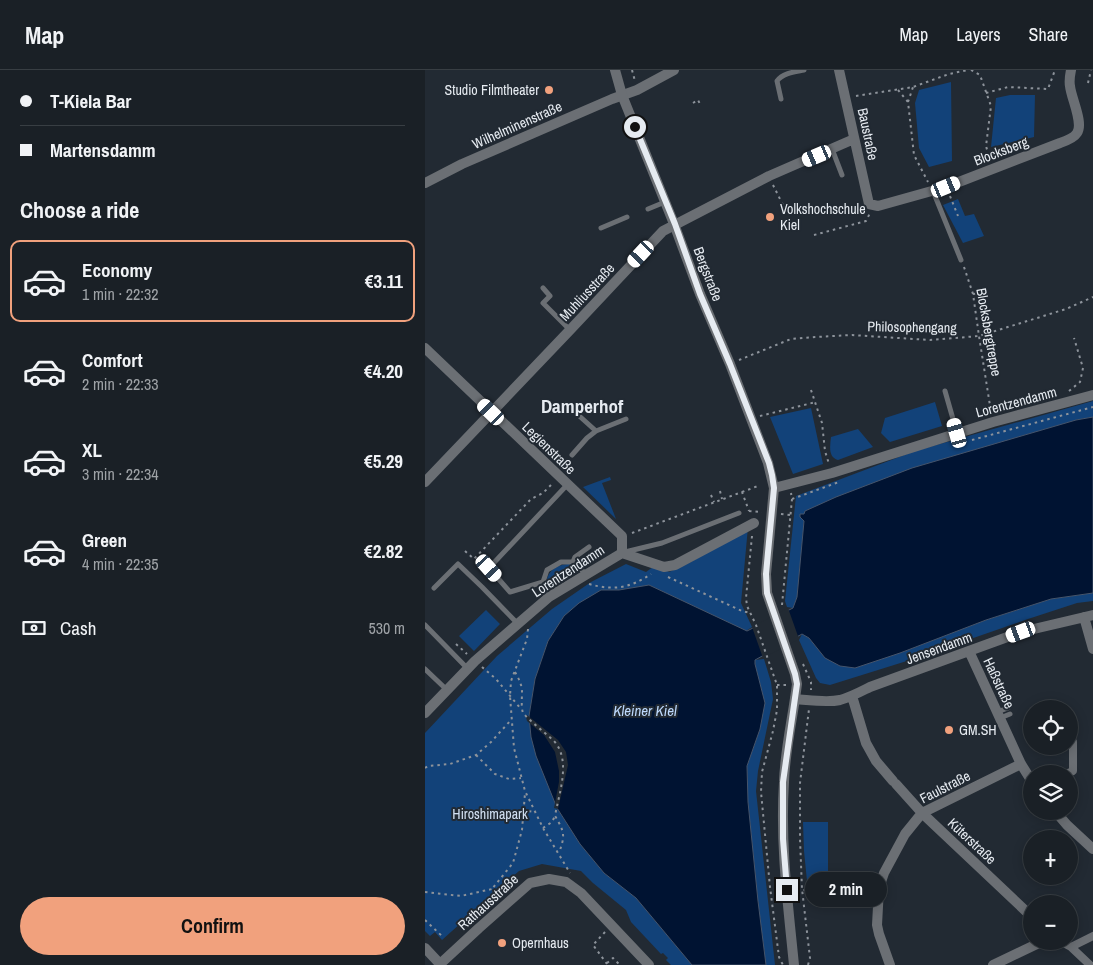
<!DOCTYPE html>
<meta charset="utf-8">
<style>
:root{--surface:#1a2026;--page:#272d32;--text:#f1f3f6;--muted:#9fa3a7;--line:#383e43;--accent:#f1a17d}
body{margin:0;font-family:"Archivo Narrow",sans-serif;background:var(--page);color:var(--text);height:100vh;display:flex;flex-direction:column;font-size:19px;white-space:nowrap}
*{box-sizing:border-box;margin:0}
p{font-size:16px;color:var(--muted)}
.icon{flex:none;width:28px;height:28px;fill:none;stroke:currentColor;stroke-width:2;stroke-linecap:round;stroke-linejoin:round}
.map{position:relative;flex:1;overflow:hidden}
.details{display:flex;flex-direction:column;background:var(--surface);width:425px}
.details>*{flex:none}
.top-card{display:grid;align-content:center;height:110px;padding:0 20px;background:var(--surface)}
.buttons{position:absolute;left:598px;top:630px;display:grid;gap:10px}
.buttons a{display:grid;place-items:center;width:55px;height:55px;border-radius:50%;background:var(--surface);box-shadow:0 2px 12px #0003,0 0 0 1px var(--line);font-size:25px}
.end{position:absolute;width:22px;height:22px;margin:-11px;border:6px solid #e6ebf1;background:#111;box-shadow:0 0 0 2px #111}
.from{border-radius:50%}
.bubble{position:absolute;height:35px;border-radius:18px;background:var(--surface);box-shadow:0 2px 12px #0003,0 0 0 1px var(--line);font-size:16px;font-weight:700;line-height:35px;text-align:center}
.car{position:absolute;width:15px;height:30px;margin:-15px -8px;border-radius:6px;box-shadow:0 0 4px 1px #0007;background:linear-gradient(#fff 24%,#345 0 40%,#fff 0 76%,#345 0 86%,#fff 0)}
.top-card b{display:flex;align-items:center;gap:18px;height:48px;font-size:19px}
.top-card b+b{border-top:1px solid var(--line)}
.top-card i{width:12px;height:12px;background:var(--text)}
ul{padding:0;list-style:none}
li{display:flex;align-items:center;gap:15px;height:82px;margin:0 10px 8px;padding:0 10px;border:2px solid transparent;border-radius:10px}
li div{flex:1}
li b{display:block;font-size:19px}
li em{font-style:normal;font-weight:700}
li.on{border-color:var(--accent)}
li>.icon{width:45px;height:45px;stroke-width:1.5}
h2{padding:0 20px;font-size:22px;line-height:60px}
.pay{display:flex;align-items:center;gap:12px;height:55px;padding:0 20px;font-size:19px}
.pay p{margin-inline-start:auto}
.button{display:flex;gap:10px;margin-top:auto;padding:10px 20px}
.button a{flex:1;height:58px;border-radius:30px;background:var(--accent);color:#111;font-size:20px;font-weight:700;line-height:58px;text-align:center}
header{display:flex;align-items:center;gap:30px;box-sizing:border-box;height:70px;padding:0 25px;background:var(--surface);border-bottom:1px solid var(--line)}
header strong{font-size:24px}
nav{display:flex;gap:28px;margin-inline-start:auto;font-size:18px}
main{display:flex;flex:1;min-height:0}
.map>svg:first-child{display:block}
</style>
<header>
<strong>Map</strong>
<nav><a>Map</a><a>Layers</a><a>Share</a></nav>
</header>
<main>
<section class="details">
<div class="top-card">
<b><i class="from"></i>T-Kiela Bar</b>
<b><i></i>Martensdamm</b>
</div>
<h2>Choose a ride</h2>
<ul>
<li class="on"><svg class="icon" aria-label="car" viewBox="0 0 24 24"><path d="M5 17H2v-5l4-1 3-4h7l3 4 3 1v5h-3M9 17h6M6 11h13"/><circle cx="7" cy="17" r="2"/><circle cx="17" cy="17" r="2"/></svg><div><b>Economy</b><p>1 min · 22:32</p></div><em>€3.11</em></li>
<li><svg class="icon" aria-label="car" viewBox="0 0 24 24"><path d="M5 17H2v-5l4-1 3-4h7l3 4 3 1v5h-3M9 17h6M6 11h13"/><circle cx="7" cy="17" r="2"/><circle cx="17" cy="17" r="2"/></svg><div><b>Comfort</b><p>2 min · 22:33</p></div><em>€4.20</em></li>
<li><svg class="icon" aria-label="car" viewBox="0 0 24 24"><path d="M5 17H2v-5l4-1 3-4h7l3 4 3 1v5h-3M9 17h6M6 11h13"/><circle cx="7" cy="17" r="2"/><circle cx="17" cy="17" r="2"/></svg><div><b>XL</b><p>3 min · 22:34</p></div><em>€5.29</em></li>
<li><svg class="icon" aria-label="car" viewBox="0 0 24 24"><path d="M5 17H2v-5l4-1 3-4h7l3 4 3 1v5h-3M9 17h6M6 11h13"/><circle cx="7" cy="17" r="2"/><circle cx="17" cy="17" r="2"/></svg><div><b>Green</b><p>4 min · 22:35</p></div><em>€2.82</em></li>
</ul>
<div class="pay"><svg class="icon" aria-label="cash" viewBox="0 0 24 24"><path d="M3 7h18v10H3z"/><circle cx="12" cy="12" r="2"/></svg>Cash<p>530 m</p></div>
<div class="button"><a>Confirm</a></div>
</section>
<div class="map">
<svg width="668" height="895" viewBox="0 0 668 895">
<rect width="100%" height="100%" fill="#222a33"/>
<!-- green -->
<path fill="#124279" d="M 526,12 L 527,91 L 504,97 L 494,78 L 490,33 L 494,20 Z
M 585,25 L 610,25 L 609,67 L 566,77 L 571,28 Z
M 533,129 L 540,146 L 549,144 L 559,166 L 538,173 L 518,135 Z
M 668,331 L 668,347 L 651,350 L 379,444 L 375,447 L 379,451 L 372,527 L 368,538 L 362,537 L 360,531 L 371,426 L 490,381 Z
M 510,332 L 517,356 L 465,372 L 456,363 L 460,348 Z
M 386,338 L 398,394 L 368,404 L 345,347 Z
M 433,359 L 448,377 L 413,390 C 403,387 405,376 406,367 Z
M 185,407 L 186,410 L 177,413 L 191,449 L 158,417 Z
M 323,457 L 316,533 L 327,557 L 321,561 L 224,515 L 194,520 L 176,520 L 139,546 L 123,571 L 110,609 L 104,646 L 106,667 L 132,738 L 155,774 L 179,803 L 211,828 L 267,895 L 246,895 L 241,890 L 243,888 L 238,883 L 236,884 L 206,852 L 201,840 L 168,813 L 156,801 L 117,794 L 94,801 L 17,870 L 10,862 L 5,866 L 0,861 L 0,663 L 72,586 L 127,539 L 166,512 L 201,494 L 221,502 L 232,494 L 244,502 L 266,492 Z
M 142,494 L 145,494 L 150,498 L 121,517 C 121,503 128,496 142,494 Z
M 668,523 L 668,531 L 652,533 L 603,549 L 485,590 L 405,615 L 395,613 L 391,608 L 374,570 L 377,564 L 384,568 L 400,588 L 475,583 L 561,550 L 626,529 Z
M 61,540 L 75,554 L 49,581 L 34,566 Z
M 339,589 L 346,612 L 348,629 L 333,701 L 331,721 L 350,895 L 341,895 L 333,831 L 323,732 L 322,696 L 335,659 L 330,590 Z
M 378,752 L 403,752 L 403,812 L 392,812 L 391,813 L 381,813 L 382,811 L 379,781 Z"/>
<!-- water -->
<path fill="#001332" stroke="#45546b" d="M 668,347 L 668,523 L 626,529 L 561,550 L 475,583 L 430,598 L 415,596 L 400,588 L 384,568 L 377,564 L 330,590 L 330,594 L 340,633 L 335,659 L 322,696 L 323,732 L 333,831 L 341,895 L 267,895 L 211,828 L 179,803 L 155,774 L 132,738 L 111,686 L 106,667 L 104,646 L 110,609 L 123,571 L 139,546 L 154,533 L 176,520 L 194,520 L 224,515 L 322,561 L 368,538 L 372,527 L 379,451 L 375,447 L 375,444 L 379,444 L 380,441 L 411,427 L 487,398 L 651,350 Z"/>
<!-- pier -->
<path fill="#222a33" d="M 363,538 L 374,569 L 338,588 L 327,557 Z
M 102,645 L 133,670 L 141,682 L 143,695 L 133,739 L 129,738 L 134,712 L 134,701 L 130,682 L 119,665 L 102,651 L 101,647 Z"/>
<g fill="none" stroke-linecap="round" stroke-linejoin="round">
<!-- path -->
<path stroke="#8d939b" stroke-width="2" stroke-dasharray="2.5 4" stroke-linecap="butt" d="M 207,0 L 210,11
M 546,0 L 555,5 L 566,36 L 561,76 L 565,90
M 663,13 L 666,0
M 473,20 L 483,32 L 489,85 L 503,112
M 561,23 L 583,17 L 623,19 L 630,0
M 431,26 L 488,17 L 524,4 L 543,0
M 483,32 L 488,17
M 268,33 L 273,30 L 275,34
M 348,115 L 360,139
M 525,126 L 533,146
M 389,165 L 441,151 L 445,143
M 539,197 L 548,224 L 554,266 L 566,342
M 548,224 L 557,223
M 314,290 L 366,269 L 390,267 L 427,265 L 505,270 L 554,266 L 641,239 L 668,227
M 386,320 L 397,353 L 400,381 L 404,394
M 644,321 L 655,312 L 658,298 L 649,268
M 335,346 L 391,332
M 547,370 L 668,337
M 295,421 L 297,429
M 317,422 L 333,416
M 286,425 L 289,432
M 367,429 L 414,412
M 324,441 L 337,442
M 356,444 L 366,445
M 207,463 L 317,422 L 324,441
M 327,466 L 321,528 L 322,536 L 331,555 L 352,615 L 352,640 L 348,661 L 337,702 L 336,722 L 345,817 L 354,887 L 358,895
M 40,481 L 49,489 L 106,429 L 118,423 L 127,414
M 243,507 L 317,541 L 326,543
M 164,514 C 189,521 205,518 226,504
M 357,535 L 367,429 L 366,423
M 103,559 L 102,569 L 86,611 L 85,626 L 89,678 L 100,721 L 118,758 L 145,803
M 31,574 L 42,584
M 378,594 L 386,612 L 386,620
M 57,597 L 71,609 L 96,639
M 90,602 C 94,609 97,615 97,622 C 97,629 96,637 98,643 C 107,653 118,661 128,670 C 147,689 134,723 130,746 C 140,762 140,766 134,783
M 352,615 L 362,615
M 51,685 L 70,704 L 84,709 L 96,708
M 0,698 L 3,696 L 25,694 L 51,685 L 66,672 L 86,650
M 99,745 L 103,741 L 110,742
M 118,758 L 127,752 L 130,746
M 372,820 L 444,819
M 0,822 L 36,826 L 67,819
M 74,827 L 67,819 L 88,793 L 97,760 L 100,723
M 0,850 L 18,867
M 180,862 L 168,875 L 182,894
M 182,893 L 188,888 L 195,895
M 383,895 L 385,888 L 377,819 L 375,769 L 375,713 L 384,639"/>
<!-- service -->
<path stroke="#6b6f74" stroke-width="5" d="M 356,29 L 352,11 C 358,3 369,2 379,0
M 407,79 L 417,105
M 508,121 L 536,190
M 223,139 L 240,132
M 176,158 L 202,147
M 118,218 L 125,226 L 118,233 L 145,260
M 520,321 L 532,363
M 141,334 L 171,361
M 147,385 L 162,368 L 171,361 L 201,349
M 200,482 L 237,473 L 314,443
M 148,492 L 150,487 L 164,477
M 118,512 L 85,522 L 64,498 L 142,415
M 9,518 L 33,494 L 57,517 L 93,554
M 124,527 L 119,518 L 118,512 L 122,500 L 136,492 L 148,492 L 162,505
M 0,555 L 42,598
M 0,599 L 22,620
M 572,642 L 583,638
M 575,648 L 585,644"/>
<!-- pedestrian -->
<path stroke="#6b6f74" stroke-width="8" d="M 641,704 L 648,701 L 648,672
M 635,871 L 646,877 L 665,895
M 646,877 L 668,866"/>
<!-- minor -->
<path stroke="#6b6f74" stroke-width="10" d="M 414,0 L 444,134 L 453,136 L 521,117 L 635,73 C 641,71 649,68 652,63 C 659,53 646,28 645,16 C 644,11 645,5 646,0
M 0,113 L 37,94 L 187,29 L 212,20 L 249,0
M 0,278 L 197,466 L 197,483
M 0,412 L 145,260 L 238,161 L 344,106 L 429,69
M 349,418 L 407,403 L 568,352 L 668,325
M 197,483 L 239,497 L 250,495 L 329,453
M 659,547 L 668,579
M 544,581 L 596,694 L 606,710
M 427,626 L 441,673 L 451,691 L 468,711
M 370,629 C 385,630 401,633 415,630 C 426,627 435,622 445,617 L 596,562 L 668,545
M 0,643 L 50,591 L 124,527 L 197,483
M 471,714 L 497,743 L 606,846
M 630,741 L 642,755 L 668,779
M 0,878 L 15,894
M 465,895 L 454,864 L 452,855 L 454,818 L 459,803 L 480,764 L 497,743 L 596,694
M 568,895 L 614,873 L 615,871"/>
<!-- tertiary -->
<path stroke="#6b6f74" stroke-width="10" d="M 190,0 L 197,25 L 249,154 L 275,224 L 305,294 L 343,393 L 349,418 L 341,504 L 342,523 L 370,604 L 372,614 C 368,647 360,679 359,712 C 355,774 363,834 369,895
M 14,895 L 54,858 L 105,813 L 124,809 L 141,812 L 156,823 L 224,895"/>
</g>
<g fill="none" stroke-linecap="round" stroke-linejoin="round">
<!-- route -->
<path stroke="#e6ebf1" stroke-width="6" d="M 210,57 L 250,154 L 275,224 L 305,294 L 344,393 L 347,405 L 349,418 L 341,504 L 342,523 L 370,604 L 372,614 L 358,712 L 358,769 L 362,820"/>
</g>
<!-- markers -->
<g fill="#f1a17d" stroke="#222a33" stroke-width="2">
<circle cx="124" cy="20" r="5"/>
<circle cx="345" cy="147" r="5"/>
<circle cx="524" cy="660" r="5"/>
<circle cx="77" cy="873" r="5"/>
</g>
<g text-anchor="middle" stroke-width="4" stroke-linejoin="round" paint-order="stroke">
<!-- poi labels -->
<g font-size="14" fill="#e6ebf1" stroke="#222a33" text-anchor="start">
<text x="114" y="25" text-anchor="end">Studio Filmtheater</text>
<text x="355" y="144">Volkshochschule<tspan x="355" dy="16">Kiel</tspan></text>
<text x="534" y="665">GM.SH</text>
<text x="87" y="878">Opernhaus</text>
</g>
<!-- street labels -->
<g font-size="14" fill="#e6ebf1" stroke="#222a33">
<text transform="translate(92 55) rotate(-24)" y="5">Wilhelminenstraße</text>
<text transform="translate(443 64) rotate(78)" y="5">Baustraße</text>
<text transform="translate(576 81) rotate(-21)" y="5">Blocksberg</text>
<text transform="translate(283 204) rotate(69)" y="5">Bergstraße</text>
<text transform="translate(162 222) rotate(-47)" y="5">Muhliusstraße</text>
<text transform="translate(487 257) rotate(1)" y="5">Philosophengang</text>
<text transform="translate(564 262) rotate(80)" y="5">Blocksbergtreppe</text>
<text transform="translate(591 332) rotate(-15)" y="5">Lorentzendamm</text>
<text transform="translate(124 378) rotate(44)" y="5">Legienstraße</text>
<text transform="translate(143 501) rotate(-33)" y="5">Lorentzendamm</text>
<text transform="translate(514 578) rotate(-20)" y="5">Jensendamm</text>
<text transform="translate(574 613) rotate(65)" y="5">Haßstraße</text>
<text transform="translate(520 717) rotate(-27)" y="5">Faulstraße</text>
<text transform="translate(547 771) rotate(43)" y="5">Küterstraße</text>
<text transform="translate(63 832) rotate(-42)" y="5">Rathausstraße</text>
</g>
<!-- park labels -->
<g font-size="14" fill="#d2e0f2" stroke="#222a33">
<text x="65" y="749">Hiroshimapark</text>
</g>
<!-- water labels -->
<g font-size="15" font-style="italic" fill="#bdd9fd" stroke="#222a33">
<text x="220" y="646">Kleiner Kiel</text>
</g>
<!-- district labels -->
<g font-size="19" font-weight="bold" fill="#e6ebf1" stroke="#222a33">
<text x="157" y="343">Damperhof</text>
</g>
</g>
</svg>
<div class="buttons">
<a><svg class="icon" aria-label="locate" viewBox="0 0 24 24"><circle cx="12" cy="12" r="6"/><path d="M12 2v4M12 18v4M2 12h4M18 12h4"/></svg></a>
<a><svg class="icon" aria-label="layers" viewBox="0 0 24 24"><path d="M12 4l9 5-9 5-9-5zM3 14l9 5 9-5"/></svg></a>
<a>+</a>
<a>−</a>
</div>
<i class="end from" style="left:210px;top:57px"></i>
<i class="end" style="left:362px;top:820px"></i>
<div class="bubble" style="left:380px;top:802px;width:82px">2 min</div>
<i class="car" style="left:392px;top:86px;rotate:247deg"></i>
<i class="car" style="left:521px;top:117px;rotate:68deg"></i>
<i class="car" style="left:216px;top:184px;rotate:223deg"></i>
<i class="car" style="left:66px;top:342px;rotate:314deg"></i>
<i class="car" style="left:532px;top:363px;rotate:344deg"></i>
<i class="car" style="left:64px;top:498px;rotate:138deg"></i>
<i class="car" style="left:596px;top:562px;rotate:250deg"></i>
</div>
</main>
